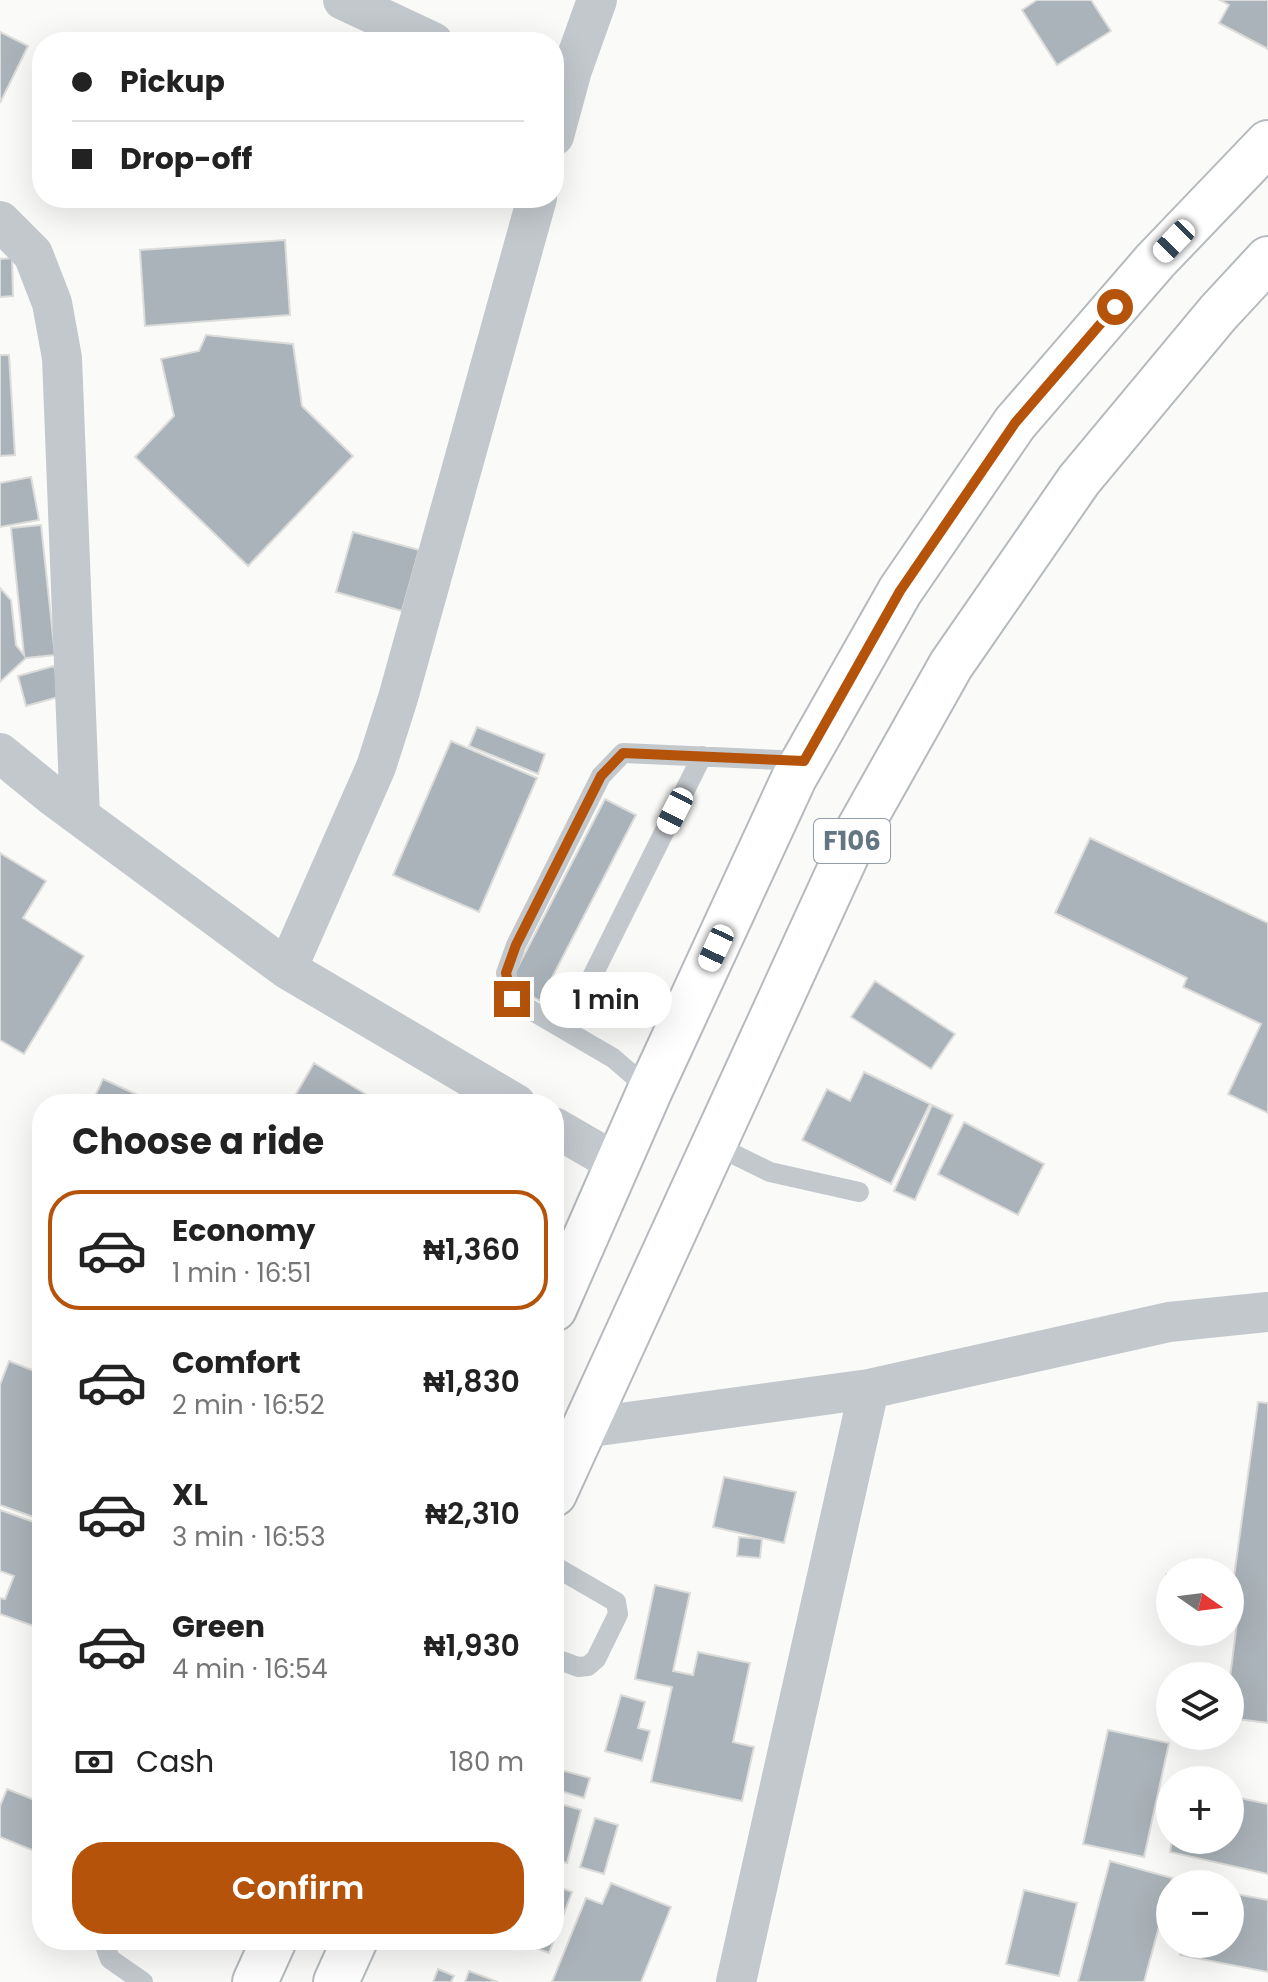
<!DOCTYPE html>
<meta charset="utf-8">
<style>
:root{--surface:#fff;--page:#f6f6f6;--text:#222;--muted:#767676;--line:#e0e0e0;--accent:#b45309}
body{margin:0;font-family:Poppins,sans-serif;background:var(--page);color:var(--text);height:100vh;display:flex;flex-direction:column;font-size:30px;white-space:nowrap}
*{box-sizing:border-box;margin:0}
p{font-size:26px;color:var(--muted)}
.icon{flex:none;width:44px;height:44px;fill:none;stroke:currentColor;stroke-width:2;stroke-linecap:round;stroke-linejoin:round}
.map{position:relative;flex:1;overflow:hidden}
.sheet{position:absolute;left:32px;top:1094px;width:532px;height:856px;display:flex;flex-direction:column;background:var(--surface);border-radius:32px;box-shadow:0 8px 32px #0002}
.sheet>*{flex:none}
.top-card{position:absolute;left:32px;top:32px;width:532px;height:176px;border-radius:32px;box-shadow:0 8px 32px #0002;display:grid;align-content:center;height:176px;padding:0 40px;background:var(--surface)}
.needle{width:52px;rotate:104deg}
.controls{position:absolute;left:1156px;top:1558px;display:grid;gap:16px}
.controls a{display:grid;place-items:center;width:88px;height:88px;border-radius:50%;background:var(--surface);box-shadow:0 8px 32px #0002;font-size:40px}
.end{position:absolute;width:36px;height:36px;margin:-18px;border:10px solid #b45309;background:#fff;box-shadow:0 0 0 4px #fff}
.from{border-radius:50%}
.bubble{position:absolute;height:56px;border-radius:28px;background:var(--surface);box-shadow:0 8px 32px #0002;font-size:26px;font-weight:600;line-height:56px;text-align:center}
.car{position:absolute;width:24px;height:48px;margin:-24px -12px;border-radius:10px;box-shadow:0 0 6px 2px #0007;background:linear-gradient(#fff 24%,#345 0 40%,#fff 0 76%,#345 0 86%,#fff 0)}
.top-card b{display:flex;align-items:center;gap:28px;height:76px;font-size:30px}
.top-card b+b{border-top:2px solid var(--line)}
.top-card i{width:20px;height:20px;background:var(--text)}
ul{padding:0;list-style:none}
li{display:flex;align-items:center;gap:24px;height:120px;margin:0 16px 12px;padding:0 24px;border:4px solid transparent;border-radius:32px}
li div{flex:1}
li b{display:block;font-size:30px}
li em{font-style:normal;font-weight:600}
li.active{border-color:var(--accent)}
li>.icon{width:72px;height:72px;stroke-width:1.5}
h2{padding:0 40px;font-size:36px;line-height:96px}
.pay{display:flex;align-items:center;gap:20px;height:88px;padding:0 40px;font-size:30px}
.pay p{margin-inline-start:auto}
.action{display:flex;gap:16px;margin-top:auto;padding:16px 40px}
.action a{flex:1;height:92px;border-radius:32px;background:var(--accent);color:#fff;font-size:32px;font-weight:600;line-height:92px;text-align:center}
.map>svg:first-child{display:block}
</style>
<div class="map">
<svg width="1268" height="1982" viewBox="0 0 1268 1982">
<rect width="100%" height="100%" fill="#fafaf8"/>
<!-- building -->
<path fill="#aab3b9" stroke="#dcdcda" stroke-width="2" d="M 1037,0 L 1091,0 L 1111,31 L 1057,65 L 1022,10 Z
M 1220,0 L 1268,0 L 1268,49 L 1219,23 L 1229,5 Z
M 0,32 L 28,46 L 0,103 Z
M 198,36 L 199,42 L 176,42 Z
M 285,240 L 290,315 L 145,326 L 140,250 Z
M 12,258 L 13,296 L 0,297 L 0,259 Z
M 206,335 L 293,344 L 302,406 L 353,456 L 248,566 L 135,457 L 174,416 L 161,359 L 199,351 Z
M 0,355 L 9,355 L 15,455 L 0,456 Z
M 31,477 L 39,520 L 0,527 L 0,483 Z
M 41,525 L 55,655 L 26,658 L 0,682 L 0,588 L 11,600 L 16,645 L 24,655 L 11,528 Z
M 353,532 L 419,550 L 402,611 L 336,592 Z
M 54,666 L 62,696 L 26,706 L 18,676 Z
M 477,727 L 545,754 L 538,774 L 469,746 Z
M 451,741 L 537,778 L 479,912 L 393,875 Z
M 605,799 L 636,815 L 540,1001 L 509,984 Z
M 1090,838 L 1268,923 L 1268,1113 L 1228,1094 L 1261,1024 L 1183,987 L 1187,978 L 1055,913 Z
M 0,853 L 46,881 L 23,918 L 84,956 L 24,1054 L 0,1040 Z
M 875,981 L 955,1034 L 931,1069 L 851,1017 Z
M 314,1063 L 382,1104 L 296,1104 L 292,1101 Z
M 864,1072 L 930,1104 L 891,1184 L 802,1140 L 827,1089 L 850,1101 Z
M 103,1079 L 142,1097 L 138,1104 L 92,1103 Z
M 932,1105 L 953,1115 L 915,1200 L 894,1191 Z
M 964,1122 L 1044,1164 L 1018,1215 L 938,1174 Z
M 9,1361 L 42,1374 L 42,1520 L 0,1505 L 0,1385 Z
M 1258,1402 L 1268,1403 L 1268,1723 L 1230,1718 L 1230,1677 L 1239,1607 L 1230,1606 L 1230,1583 L 1233,1584 Z
M 724,1477 L 796,1492 L 784,1543 L 713,1527 Z
M 0,1510 L 42,1525 L 42,1629 L 0,1614 L 0,1598 L 5,1599 L 14,1576 L 0,1571 Z
M 739,1537 L 762,1539 L 760,1558 L 737,1556 Z
M 1166,1574 L 1170,1575 L 1170,1598 L 1163,1597 Z
M 655,1585 L 690,1593 L 673,1671 L 693,1675 L 698,1652 L 750,1663 L 733,1742 L 754,1747 L 742,1801 L 651,1782 L 672,1687 L 635,1679 Z
M 621,1695 L 645,1702 L 638,1728 L 650,1731 L 642,1761 L 605,1751 Z
M 1108,1730 L 1169,1743 L 1144,1857 L 1083,1844 Z
M 557,1769 L 590,1778 L 584,1798 L 554,1789 Z
M 7,1789 L 42,1803 L 42,1854 L 0,1837 L 0,1806 Z
M 1230,1796 L 1268,1804 L 1268,1874 L 1170,1852 L 1172,1840 L 1230,1840 Z
M 554,1802 L 581,1810 L 567,1863 L 554,1860 Z
M 595,1818 L 618,1825 L 604,1874 L 580,1867 Z
M 1110,1861 L 1172,1878 L 1144,1982 L 1078,1982 Z
M 611,1883 L 671,1907 L 641,1982 L 552,1982 L 586,1898 L 602,1904 Z
M 554,1885 L 572,1892 L 554,1940 Z
M 1024,1890 L 1077,1903 L 1059,1976 L 1006,1964 Z
M 1230,1893 L 1268,1900 L 1268,1972 L 1180,1955 L 1183,1944 L 1230,1944 Z
M 514,1940 L 554,1940 L 549,1953 Z
M 438,1969 L 454,1976 L 451,1982 L 433,1982 Z
M 469,1971 L 498,1982 L 465,1982 Z"/>
<g fill="none" stroke-linecap="round" stroke-linejoin="round">
<!-- primary casing -->
<g stroke="#b5babe" stroke-width="48">
<path id="primary" d="M 554,1309 L 650,1090 L 794,778 L 900,591 L 1015,423 L 1155,261 L 1268,143
M 554,1494 L 856,834 L 951,665 L 1079,480 L 1218,313 L 1268,259
M 255,1982 L 274,1940
M 336,1982 L 355,1940"/>
</g>
<!-- lane -->
<path stroke="#c3c8cc" stroke-width="20" d="M 566,1029 L 702,756
M 650,1090 L 613,1058 L 512,999 L 506,973 L 516,945 L 601,776 L 623,753 L 804,761
M 713,1144 L 770,1172 L 859,1192
M 554,1566 L 616,1602 L 618,1614 L 596,1659 L 588,1666 L 578,1667 L 554,1658
M 103,1940 L 110,1959 L 143,1982"/>
<!-- street -->
<path stroke="#c3c8cc" stroke-width="40" d="M 343,0 L 433,42
M 554,136 L 572,70 L 597,0
M 0,221 L 33,254 L 52,303 L 62,358 L 80,816
M 0,753 L 54,797 L 287,969 L 516,1104
M 287,969 L 376,767 L 398,698 L 537,198
M 554,1127 L 618,1164
M 584,1428 L 869,1389 L 1169,1322 L 1268,1312
M 736,1982 L 869,1389"/>
<!-- primary -->
<use href="#primary" stroke="#fff" stroke-width="44"/>
</g>
<g fill="none" stroke-linecap="round" stroke-linejoin="round">
<!-- route -->
<path stroke="#b45309" stroke-width="10" d="M 512,999 L 506,973 L 516,945 L 601,776 L 623,753 L 804,761 L 900,591 L 1015,423 L 1115,307"/>
</g>
<g text-anchor="middle" stroke-width="8" stroke-linejoin="round" paint-order="stroke">
<!-- shield labels -->
<rect fill="#fff" stroke="#939fa8" stroke-width="2" x="814" y="819" width="76" height="44" rx="6"/>
<g font-size="26" font-weight="bold" fill="#657683">
<text x="852" y="850">F106</text>
</g>
</g>
</svg>
<div class="controls">
<a><svg class="needle" viewBox="-14 -14 28 28"><path d="M0-13l5 13h-10z" fill="#e53935"/><path d="M0 13l5-13h-10z" fill="#767676"/></svg></a>
<a><svg class="icon" aria-label="layers" viewBox="0 0 24 24"><path d="M12 4l9 5-9 5-9-5zM3 14l9 5 9-5"/></svg></a>
<a>+</a>
<a>−</a>
</div>
<i class="end from" style="left:1115px;top:307px"></i>
<i class="end" style="left:512px;top:999px"></i>
<div class="bubble" style="left:540px;top:972px;width:132px">1 min</div>
<i class="car" style="left:1174px;top:241px;rotate:224deg"></i>
<i class="car" style="left:675px;top:811px;rotate:207deg"></i>
<i class="car" style="left:716px;top:948px;rotate:205deg"></i>
<div class="top-card">
<b><i class="from"></i>Pickup</b>
<b><i></i>Drop-off</b>
</div>
<section class="sheet">
<h2>Choose a ride</h2>
<ul>
<li class="active"><svg class="icon" aria-label="car" viewBox="0 0 24 24"><path d="M5 17H2v-5l4-1 3-4h7l3 4 3 1v5h-3M9 17h6M6 11h13"/><circle cx="7" cy="17" r="2"/><circle cx="17" cy="17" r="2"/></svg><div><b>Economy</b><p>1 min · 16:51</p></div><em>₦1,360</em></li>
<li><svg class="icon" aria-label="car" viewBox="0 0 24 24"><path d="M5 17H2v-5l4-1 3-4h7l3 4 3 1v5h-3M9 17h6M6 11h13"/><circle cx="7" cy="17" r="2"/><circle cx="17" cy="17" r="2"/></svg><div><b>Comfort</b><p>2 min · 16:52</p></div><em>₦1,830</em></li>
<li><svg class="icon" aria-label="car" viewBox="0 0 24 24"><path d="M5 17H2v-5l4-1 3-4h7l3 4 3 1v5h-3M9 17h6M6 11h13"/><circle cx="7" cy="17" r="2"/><circle cx="17" cy="17" r="2"/></svg><div><b>XL</b><p>3 min · 16:53</p></div><em>₦2,310</em></li>
<li><svg class="icon" aria-label="car" viewBox="0 0 24 24"><path d="M5 17H2v-5l4-1 3-4h7l3 4 3 1v5h-3M9 17h6M6 11h13"/><circle cx="7" cy="17" r="2"/><circle cx="17" cy="17" r="2"/></svg><div><b>Green</b><p>4 min · 16:54</p></div><em>₦1,930</em></li>
</ul>
<div class="pay"><svg class="icon" aria-label="cash" viewBox="0 0 24 24"><path d="M3 7h18v10H3z"/><circle cx="12" cy="12" r="2"/></svg>Cash<p>180 m</p></div>
<div class="action"><a>Confirm</a></div>
</section>
</div>
